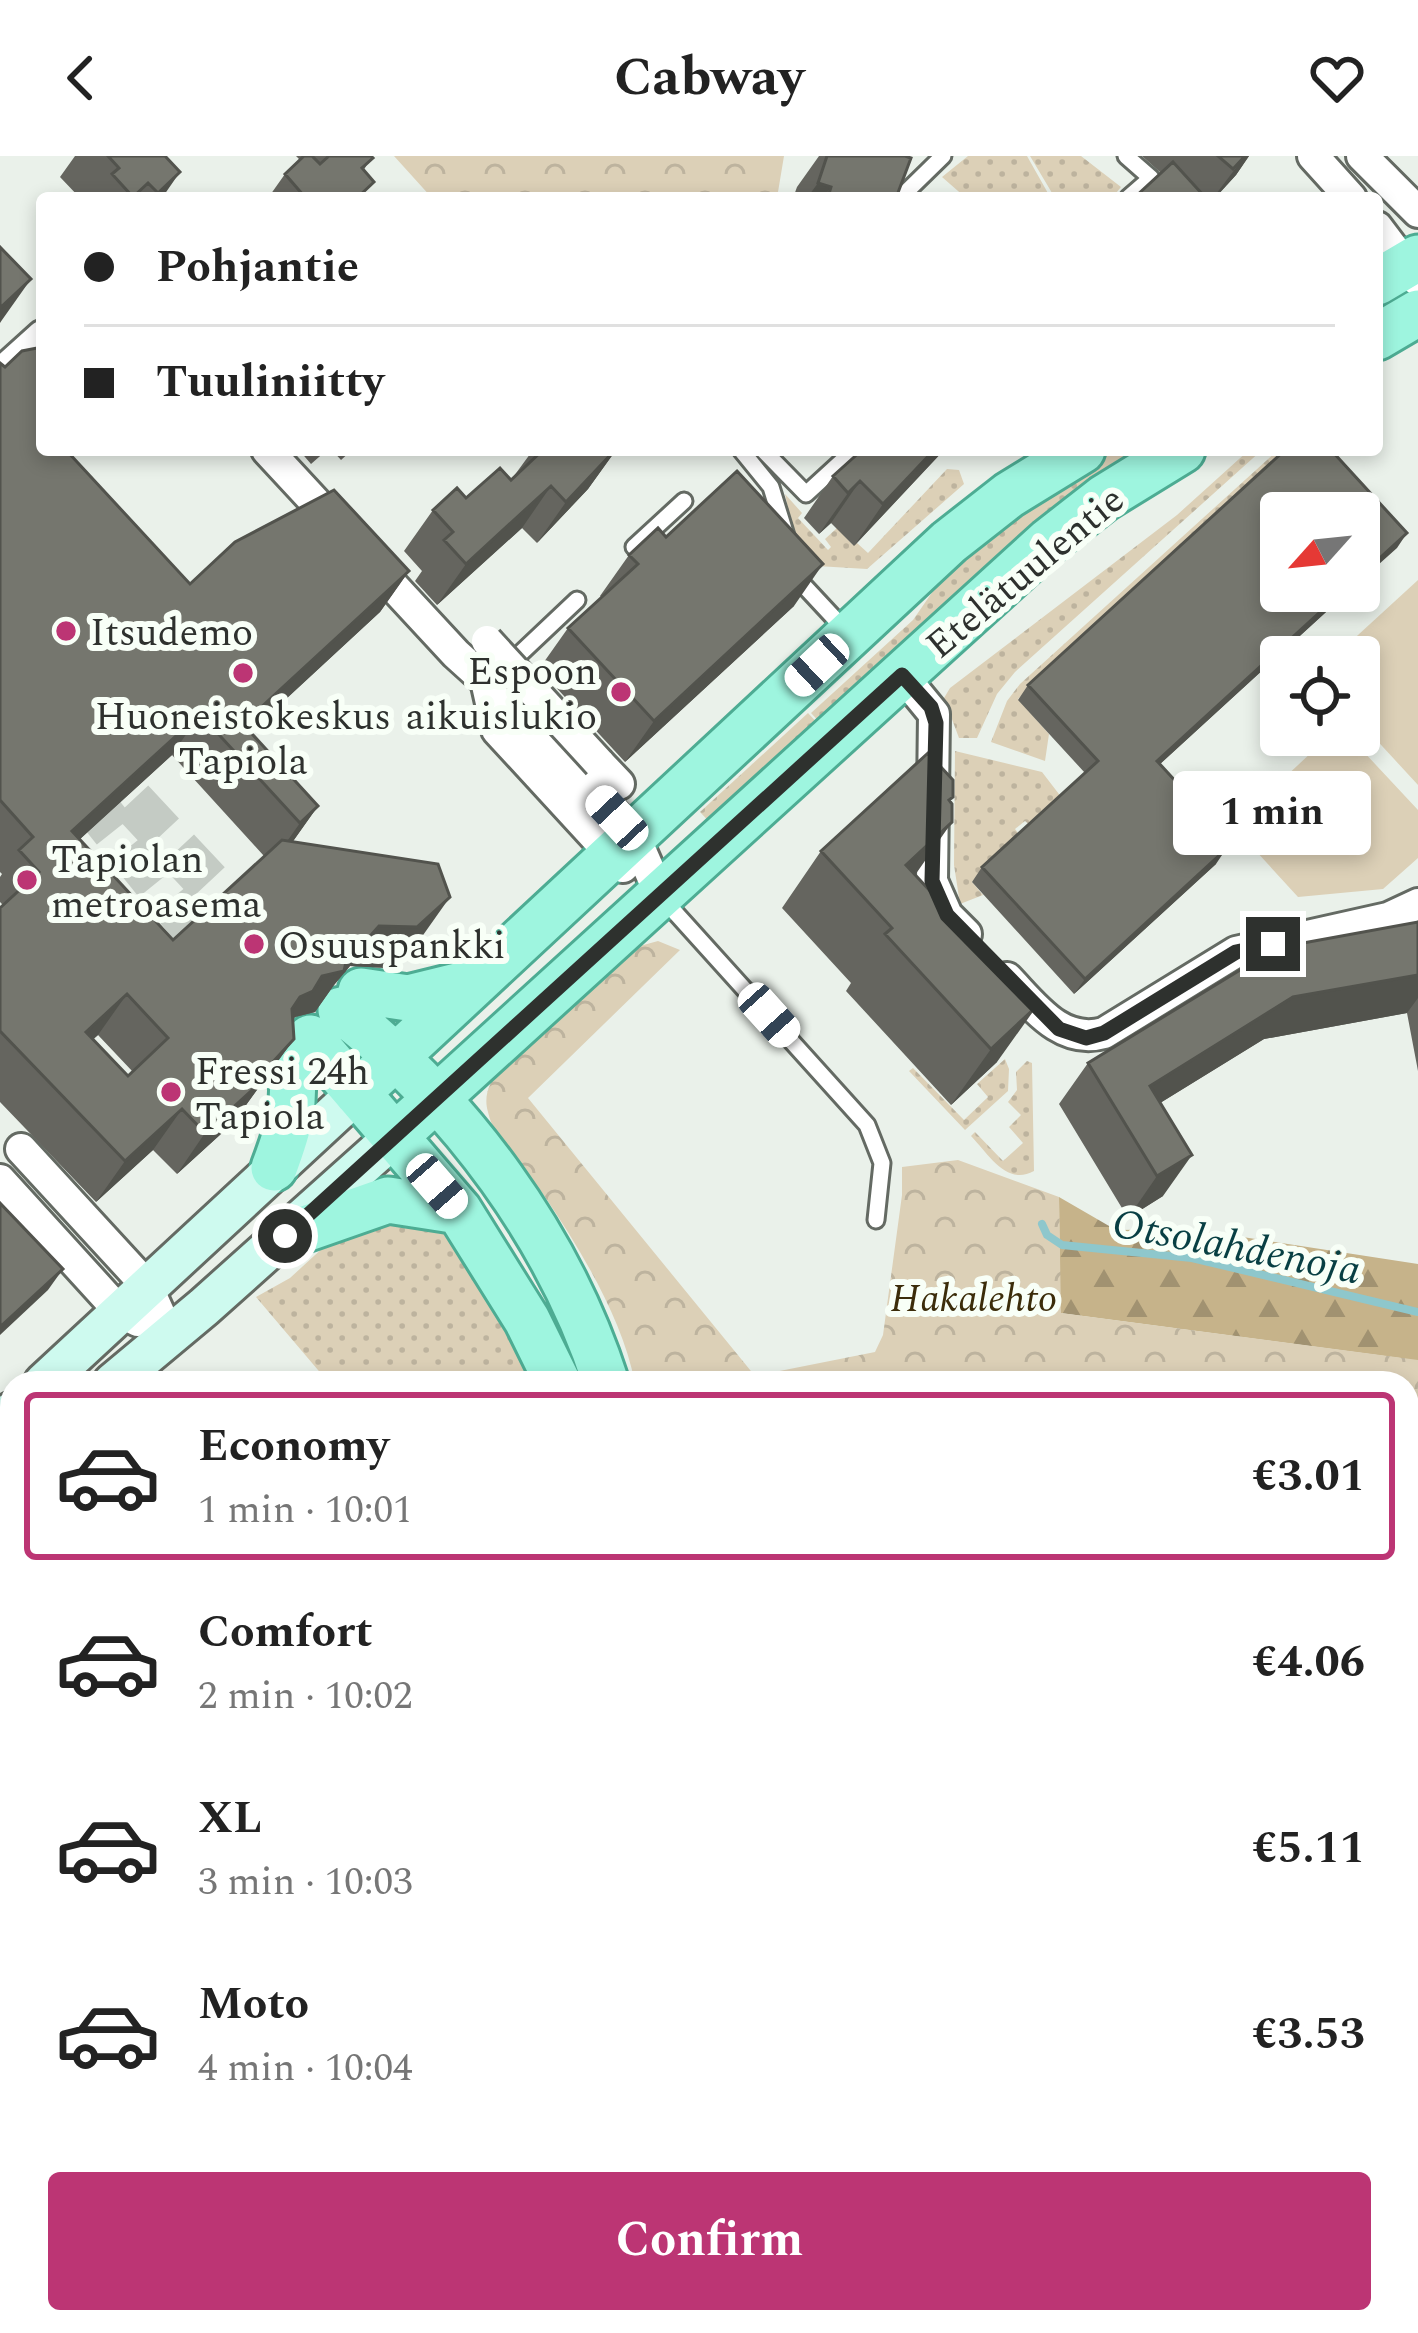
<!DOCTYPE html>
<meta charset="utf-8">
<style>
:root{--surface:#fff;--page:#f2f2f2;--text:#222;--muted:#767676;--line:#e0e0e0;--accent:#bc3574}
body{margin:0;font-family:Spectral,serif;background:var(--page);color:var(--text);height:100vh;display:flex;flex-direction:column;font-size:45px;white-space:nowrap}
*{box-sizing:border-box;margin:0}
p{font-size:39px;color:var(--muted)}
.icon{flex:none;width:66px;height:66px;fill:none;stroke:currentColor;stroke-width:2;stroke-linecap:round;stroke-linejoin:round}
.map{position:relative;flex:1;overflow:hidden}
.panel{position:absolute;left:0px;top:1215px;width:1419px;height:963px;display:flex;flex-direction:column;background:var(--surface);border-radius:36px 36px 0 0;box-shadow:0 6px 18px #0003}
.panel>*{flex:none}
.top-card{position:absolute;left:36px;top:36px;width:1347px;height:264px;border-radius:12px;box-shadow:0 6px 18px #0003;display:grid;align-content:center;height:264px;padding:0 48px;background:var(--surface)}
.needle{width:78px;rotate:243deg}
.tools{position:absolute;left:1260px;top:336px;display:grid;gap:24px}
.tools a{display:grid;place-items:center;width:120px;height:120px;border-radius:12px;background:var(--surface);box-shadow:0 6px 18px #0003;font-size:60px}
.end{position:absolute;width:54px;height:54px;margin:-27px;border:15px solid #2e312e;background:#fff;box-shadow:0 0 0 6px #fff}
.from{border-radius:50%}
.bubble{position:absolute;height:84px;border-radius:12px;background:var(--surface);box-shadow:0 6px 18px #0003;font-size:39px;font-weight:700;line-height:84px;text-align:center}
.car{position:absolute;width:36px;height:72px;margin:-36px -18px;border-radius:15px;box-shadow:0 0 9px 3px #0007;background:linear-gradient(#fff 24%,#345 0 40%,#fff 0 76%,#345 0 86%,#fff 0)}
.top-card b{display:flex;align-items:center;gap:42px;height:114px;font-size:45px}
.top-card b+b{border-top:3px solid var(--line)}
.top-card i{width:30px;height:30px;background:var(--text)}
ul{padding:21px 0 0;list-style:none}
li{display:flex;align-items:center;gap:36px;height:168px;margin:0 24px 18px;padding:0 24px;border:6px solid transparent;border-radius:12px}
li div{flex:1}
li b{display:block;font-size:45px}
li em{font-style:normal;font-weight:700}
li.selected{border-color:var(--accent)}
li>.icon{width:108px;height:108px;stroke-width:1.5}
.primary-button{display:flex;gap:24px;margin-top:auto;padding:24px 48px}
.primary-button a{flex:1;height:138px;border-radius:12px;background:var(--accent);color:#fff;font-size:48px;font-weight:700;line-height:138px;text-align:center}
header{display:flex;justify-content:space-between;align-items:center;height:156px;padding:0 48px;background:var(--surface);font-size:54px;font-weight:700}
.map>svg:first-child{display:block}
</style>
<header><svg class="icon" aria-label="back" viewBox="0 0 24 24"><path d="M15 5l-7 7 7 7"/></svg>Cabway<svg class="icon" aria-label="heart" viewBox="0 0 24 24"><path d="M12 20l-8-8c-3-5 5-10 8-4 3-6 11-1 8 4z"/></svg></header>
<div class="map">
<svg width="1418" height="2177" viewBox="0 0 1418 2177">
<defs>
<pattern id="grass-dots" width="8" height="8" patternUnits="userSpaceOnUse" patternTransform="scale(3)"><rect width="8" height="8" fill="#dcd0b7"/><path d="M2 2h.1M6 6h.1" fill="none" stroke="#bdb39e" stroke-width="1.8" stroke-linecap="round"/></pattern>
<pattern id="forest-firs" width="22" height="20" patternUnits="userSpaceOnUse" patternTransform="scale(3)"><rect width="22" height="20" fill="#c6b38a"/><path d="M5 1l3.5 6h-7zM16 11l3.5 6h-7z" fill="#a19271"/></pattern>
<pattern id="park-crowns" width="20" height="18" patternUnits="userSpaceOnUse" patternTransform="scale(3)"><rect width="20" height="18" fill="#dcd0b7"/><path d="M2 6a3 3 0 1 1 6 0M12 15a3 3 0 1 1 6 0" fill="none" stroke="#bdb39e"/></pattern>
</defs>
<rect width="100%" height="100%" fill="#eaf1ea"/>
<!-- grass -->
<path fill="url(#grass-dots)" d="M 968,0 L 1027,0 L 1049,39 L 966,42 L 942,21 Z
M 1030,0 L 1081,0 L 1121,31 L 1112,42 L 1055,42 Z
M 1114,294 L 1151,294 L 927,477 L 919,470 L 924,478 L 823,570 L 811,557 L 913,464 L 949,412 L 1063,324 Z
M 1249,294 L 1262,294 L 1015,516 L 997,538 L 977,582 L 959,582 L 944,542 L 950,532 L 1177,359 Z
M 1278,294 L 1290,294 L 1018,543 L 1049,578 L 1045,605 L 991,586 L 1007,545 L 1020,528 Z
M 947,313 L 959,314 L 964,328 L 867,413 L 817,410 L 798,400 L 785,338 L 802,357 L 798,362 L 828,394 L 831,391 L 825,383 L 837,372 L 853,389 L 857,387 L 868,397 Z
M 808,557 L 822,572 L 714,671 L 700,656 Z
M 955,595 L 1042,616 L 1062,642 L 1032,671 L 1025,665 L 1015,673 L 1021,681 L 972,726 L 983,739 L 960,748 L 954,709 Z
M 1005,903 L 1009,913 L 1008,935 L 965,974 L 909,915 L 913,912 L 964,964 L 988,941 L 977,928 Z
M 1027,905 L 1032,907 L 1034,1015 C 1007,1030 990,1000 971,980 L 975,976 L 1003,1005 L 1023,987 L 1009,971 L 1021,959 L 1008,946 L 1017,934 L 1016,916 Z
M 411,1058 L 452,1078 L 542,1227 L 329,1227 L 256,1141 L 290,1122 L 339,1077 Z"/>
<!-- forest -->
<path fill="url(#forest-firs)" d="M 1059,1041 L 1116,1074 L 1190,1073 L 1418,1108 L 1418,1286 L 1400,1202 L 1060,1157 Z
M 12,1410 L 12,1580 L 0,1568 L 0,1421 Z
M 1418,1752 L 1418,2023 L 1407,2014 L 1407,1756 Z
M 12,1971 L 12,2166 L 671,2166 L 528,2177 L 0,2177 L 0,1974 Z"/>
<!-- park -->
<path fill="url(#park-crowns)" d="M 394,0 L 784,0 L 777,42 L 432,42 Z
M 658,785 L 680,794 L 528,942 L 755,1220 L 875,1196 L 883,1179 L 902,1039 L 902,1011 L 958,1004 L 1059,1041 L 1061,1157 L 1418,1204 L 1418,1337 L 1407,1335 L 1407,1227 L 635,1227 C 622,1162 582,1096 545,1041 C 528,1015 495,988 488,956 C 483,939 490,926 500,913 L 629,793 Z"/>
<!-- pitch -->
<path fill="#dcd0b7" d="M 1418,424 L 1418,629 L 1359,565 L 1359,501 L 1334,501 Z
M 1330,579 L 1348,579 L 1418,654 L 1418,702 L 1383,733 L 1298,741 L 1233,670 Z"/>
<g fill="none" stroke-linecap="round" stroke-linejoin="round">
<!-- stream -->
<path stroke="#8ec7cc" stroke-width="8" d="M 1042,1068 L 1047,1079 L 1062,1089 L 1192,1102 L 1418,1156"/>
<!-- primary-tunnel -->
<path stroke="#c4cbc4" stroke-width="45" stroke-dasharray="45 22" stroke-linecap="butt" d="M 0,537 C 80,625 148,723 228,811
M 86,596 L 262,784"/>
<!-- lane casing -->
<g stroke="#646a63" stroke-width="21">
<path id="lane" d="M 1126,0 L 1151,22 L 1128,42
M 900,42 L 943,0
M 741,294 L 771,331 L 788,386
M 763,294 L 806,338 L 854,294
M 634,391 L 684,345
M 795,420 L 848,477
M 505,512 L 577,444
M 663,743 L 867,969 L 882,1007 L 876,1064
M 1407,1635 L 1418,1627
M 1407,1700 L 1418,1700"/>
</g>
<!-- street casing -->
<g stroke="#646a63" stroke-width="36">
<path id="street" d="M 1313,0 L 1351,42
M 1362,0 L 1418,56
M 1377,71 L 1417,124
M 0,218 L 42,180
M 267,294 L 456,498 L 508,545 L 634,679 L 661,741
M 902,519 L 934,558 L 932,725 L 947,759 L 966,778
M 487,529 L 497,574 L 623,711
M 599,607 L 619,628
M 1007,822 C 1034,850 1061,889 1104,877 L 1236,796 L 1388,762 L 1418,748
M 21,993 L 147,1130 L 170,1181
M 0,1024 L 120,1156 L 138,1165
M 1267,2177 L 1268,2166"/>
</g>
<!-- secondary casing -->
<g stroke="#646a63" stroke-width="45">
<path id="secondary" d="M 44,1227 L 357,937
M 113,1227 L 204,1151 L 394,981
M 0,1267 L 12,1256
M 0,1330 L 12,1319"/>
</g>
<!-- primary casing -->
<g stroke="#4dac93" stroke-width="51">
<path id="primary" d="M 1377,126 L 1418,102
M 1377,181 L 1418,157
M 361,835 L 408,842 L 469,827
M 341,854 C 461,949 559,1081 606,1227
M 310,882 L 459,1055 L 527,1164 L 558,1227
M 357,937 L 949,386 L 1009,339 L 1082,294
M 394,981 L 1049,385 L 1104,342 L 1182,294
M 274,1012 C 289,972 298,944 289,902
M 285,1080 L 388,1044 L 459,1055
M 1407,2071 L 1418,2082
M 1407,2116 L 1418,2128"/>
</g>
<!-- lane -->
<use href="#lane" stroke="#fff" stroke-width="15"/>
<!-- street -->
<use href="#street" stroke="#fff" stroke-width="30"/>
<!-- secondary -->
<use href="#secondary" stroke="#cefaef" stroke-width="39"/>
<!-- primary -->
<use href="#primary" stroke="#9ef5df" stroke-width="45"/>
<!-- street-bridge casing -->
<g stroke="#646a63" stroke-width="36" stroke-linecap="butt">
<path id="street-bridge" d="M 487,485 L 599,607"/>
</g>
<!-- street-bridge -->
<use href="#street-bridge" stroke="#fff" stroke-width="30"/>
</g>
<!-- wall -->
<path fill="#65655f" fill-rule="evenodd" d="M 75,0 L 165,0 L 162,42 L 80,42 L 60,21 Z
M 296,0 L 371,0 L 364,14 L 363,42 L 268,42 L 285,18 L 300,4 Z
M 819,0 L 905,0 L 896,42 L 793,42 L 797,31 Z
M 1142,0 L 1249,0 L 1236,19 L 1215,42 L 1134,42 L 1161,17 Z
M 0,207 L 42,294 L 190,428 L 409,415 L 380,456 L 250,576 L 318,650 L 293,685 L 421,782 L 388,812 L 350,810 L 334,829 L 315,856 L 295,861 L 293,863 L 294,883 L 233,967 L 177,1018 L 153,994 L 96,1046 L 0,946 L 0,752 L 3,749 L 0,746 L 0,721 L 2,718 L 0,716 ZM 172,599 L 264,700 L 173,784 L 80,683 ZM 98,879 L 133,916 L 128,920 L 93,883 Z
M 299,294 L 327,294 L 311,308 Z
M 332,294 L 352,294 L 341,304 Z
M 533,294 L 616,294 L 588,333 L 537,387 L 522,372 L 437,449 L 415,425 L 422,415 L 404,395 L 433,354 L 511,324 Z
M 944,294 L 854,390 L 831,367 L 819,378 L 804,362 L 833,320 Z
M 666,381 L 794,450 L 625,606 L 539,513 L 568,472 L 601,441 L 600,440 L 629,399 Z
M 1397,392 L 1281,435 L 1349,435 L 1160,608 L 1198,663 L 1216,708 L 1074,838 L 972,726 L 982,711 L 1085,617 L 1018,544 L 1028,529 Z
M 949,645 L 915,719 L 997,906 L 951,949 L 846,835 L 851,827 L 782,752 L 821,695 Z
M 1418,766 L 1418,915 L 1407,857 L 1264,883 L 1160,947 L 1163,1040 L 1128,1062 L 1059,948 L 1088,907 Z
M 0,1585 L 12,1598 L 12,1684 L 0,1672 Z"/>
<!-- shaded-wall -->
<path fill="#52534d" d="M 1245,0 L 1249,0 L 1236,19 L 1215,42 L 1213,42 Z
M 180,16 L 162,42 L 154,42 L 158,37 Z
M 818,27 L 831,31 L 823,42 L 807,42 Z
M 31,123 L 2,164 L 0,167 L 0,152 Z
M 616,294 L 588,333 L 537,387 L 566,346 Z
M 934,294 L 944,294 L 854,390 L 883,348 Z
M 860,325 L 831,367 L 819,378 L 848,337 Z
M 551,330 L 522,372 L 437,449 L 466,408 Z
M 1407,377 L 1397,392 L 1359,426 L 1359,421 Z
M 823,408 L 794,450 L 625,606 L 654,565 Z
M 409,415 L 380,456 L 232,593 L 243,568 Z
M 1343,435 L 1349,435 L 1147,620 L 1157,605 Z
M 200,558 L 172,599 L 44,716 L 72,675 Z
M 318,650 L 289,691 L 271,708 L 300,667 Z
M 952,666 L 913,722 L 906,709 Z
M 1226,693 L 1216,708 L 1074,838 L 1085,823 Z
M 450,741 L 421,782 L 388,812 L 350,810 L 334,829 L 315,856 L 295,861 L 284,876 L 271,882 L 300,841 L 379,770 Z
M 1418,819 L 1418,842 L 1407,857 L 1264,883 L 1126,968 L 1150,930 L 1293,841 Z
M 127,838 L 98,879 L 57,917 L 86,876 Z
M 1037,850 L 997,906 L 951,949 L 991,893 Z
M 294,883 L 233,967 L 177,1018 L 205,977 Z
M 182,953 L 153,994 L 96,1046 L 125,1005 Z
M 1192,999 L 1163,1040 L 1128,1062 L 1157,1020 Z
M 63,1113 L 48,1134 L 0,1179 L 0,1171 Z
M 1418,1382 L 1418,1408 L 1407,1415 L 1407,1387 Z
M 1418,1579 L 1418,1586 L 1416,1590 L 1407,1594 L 1407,1585 Z
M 12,1919 L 12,1925 L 0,1929 L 0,1924 Z
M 953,2166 L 963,2166 L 955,2177 L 941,2177 Z"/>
<!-- building -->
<path fill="#75766e" stroke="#52534d" stroke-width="3" fill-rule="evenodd" d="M 108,0 L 165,0 L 180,16 L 158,37 L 148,27 L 133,41 L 112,18 L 119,12 Z
M 304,0 L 312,0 L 320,8 L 329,0 L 371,0 L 373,2 L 362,12 L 374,26 L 357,42 L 303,42 L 304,40 L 285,18 Z
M 827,0 L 905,0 L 911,2 L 896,42 L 831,42 L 828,41 L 831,31 L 818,27 Z
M 1218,0 L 1245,0 L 1233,13 Z
M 1173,6 L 1204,40 L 1202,42 L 1134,42 Z
M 0,91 L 31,123 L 0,152 Z
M 42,191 L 42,294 L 66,294 L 190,428 L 235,386 L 334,334 L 409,415 L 243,568 L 318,650 L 300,667 L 200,558 L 72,675 L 173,784 L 282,684 L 438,708 L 450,741 L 417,771 L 379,770 L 364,787 L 348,797 L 344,815 L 322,820 L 313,835 L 300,841 L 292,853 L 294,883 L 258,922 L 261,926 L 205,977 L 182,953 L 125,1005 L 0,875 L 0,752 L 39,716 L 19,694 L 33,681 L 0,644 L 0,207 L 5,211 L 22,195 ZM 127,838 L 168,882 L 128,920 L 86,876 Z
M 543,294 L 615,294 L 566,346 L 551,330 L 466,408 L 444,384 L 453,376 L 433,354 L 457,332 L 466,342 L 500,312 L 511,324 Z
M 862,294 L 934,294 L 883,348 L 860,325 L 848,337 L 833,320 Z
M 1285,294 L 1331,294 L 1407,377 L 1359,421 L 1359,357 L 1281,357 L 1281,435 L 1343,435 L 1157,605 L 1203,655 L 1196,661 L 1226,693 L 1085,823 L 982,711 L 1098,605 L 1028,529 Z
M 737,315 L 823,408 L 654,565 L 568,472 L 638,408 L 629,399 L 658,372 L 666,381 Z
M 928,597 L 953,624 L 953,641 L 949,644 L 952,648 L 952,666 L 906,709 L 1037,850 L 991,893 L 885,778 L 892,772 L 821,695 Z
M 1418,766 L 1418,819 L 1293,841 L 1150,930 L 1192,999 L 1157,1020 L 1088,907 L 1276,792 Z
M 0,1047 L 63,1113 L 0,1171 Z
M 1418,1333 L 1418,1382 L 1407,1387 L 1407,1338 Z
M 1407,1538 L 1418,1559 L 1418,1579 L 1407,1585 Z
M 0,1585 L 12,1598 L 12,1672 L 0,1659 Z
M 7,1876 L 10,1883 L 12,1882 L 12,1919 L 0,1924 L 0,1878 Z
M 617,2166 L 705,2166 L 711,2172 L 705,2177 L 604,2177 Z
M 856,2166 L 953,2166 L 941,2177 L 844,2177 Z"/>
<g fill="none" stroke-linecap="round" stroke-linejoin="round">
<!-- route -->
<path stroke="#2e312e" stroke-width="15" d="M 285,1080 L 902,519 L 931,551 L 936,567 L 932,725 L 947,759 L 1059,873 L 1086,882 L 1104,877 L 1236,796 L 1273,788"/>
</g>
<!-- markers -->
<g fill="#bc3574" stroke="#f8fff7" stroke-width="4.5">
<circle cx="66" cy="475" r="12"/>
<circle cx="243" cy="517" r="12"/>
<circle cx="621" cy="536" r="12"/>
<circle cx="27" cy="724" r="12"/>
<circle cx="254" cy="788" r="12"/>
<circle cx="171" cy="936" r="12"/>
</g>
<g text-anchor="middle" stroke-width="12" stroke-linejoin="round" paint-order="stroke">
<!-- street labels -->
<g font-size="39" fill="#2e312e" stroke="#f8fff7">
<text transform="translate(1024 415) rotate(-40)" y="14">Etelätuulentie</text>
</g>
<!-- poi labels -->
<g font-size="39" fill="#2e312e" stroke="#f8fff7" text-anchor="start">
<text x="90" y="489">Itsudemo</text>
<text x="597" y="528" text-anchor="end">Espoon<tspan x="597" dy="45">aikuislukio</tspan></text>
<text x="243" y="573" text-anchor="middle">Huoneistokeskus<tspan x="243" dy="45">Tapiola</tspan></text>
<text x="51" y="716">Tapiolan<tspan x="51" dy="45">metroasema</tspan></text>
<text x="278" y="802">Osuuspankki</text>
<text x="195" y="928">Fressi 24h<tspan x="195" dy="45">Tapiola</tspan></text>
</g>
<!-- park labels -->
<g font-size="39" font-style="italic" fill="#3b2c0a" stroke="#f8fff7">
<text x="974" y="1155">Hakalehto</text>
</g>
<!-- water labels -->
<g font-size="42" font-style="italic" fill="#083f43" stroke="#f8fff7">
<text transform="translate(1237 1089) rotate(11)" y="15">Otsolahdenoja</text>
</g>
</g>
</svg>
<div class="tools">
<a><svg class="needle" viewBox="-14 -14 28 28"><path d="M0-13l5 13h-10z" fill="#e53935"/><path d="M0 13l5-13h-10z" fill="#767676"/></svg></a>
<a><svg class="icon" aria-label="locate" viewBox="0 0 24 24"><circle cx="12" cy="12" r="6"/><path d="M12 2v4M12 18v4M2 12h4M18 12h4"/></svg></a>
</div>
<i class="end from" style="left:285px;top:1080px"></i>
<i class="end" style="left:1273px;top:788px"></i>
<div class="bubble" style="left:1173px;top:615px;width:198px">1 min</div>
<i class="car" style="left:817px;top:509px;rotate:227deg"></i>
<i class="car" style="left:617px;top:662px;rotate:317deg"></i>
<i class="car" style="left:769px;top:859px;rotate:138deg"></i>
<i class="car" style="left:437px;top:1030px;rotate:139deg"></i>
<div class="top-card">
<b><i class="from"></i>Pohjantie</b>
<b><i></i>Tuuliniitty</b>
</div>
<section class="panel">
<ul>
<li class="selected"><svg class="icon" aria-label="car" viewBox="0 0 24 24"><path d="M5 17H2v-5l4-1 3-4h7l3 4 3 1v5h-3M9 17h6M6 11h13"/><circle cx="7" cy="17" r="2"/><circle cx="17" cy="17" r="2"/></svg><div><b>Economy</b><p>1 min · 10:01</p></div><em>€3.01</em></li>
<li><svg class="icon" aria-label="car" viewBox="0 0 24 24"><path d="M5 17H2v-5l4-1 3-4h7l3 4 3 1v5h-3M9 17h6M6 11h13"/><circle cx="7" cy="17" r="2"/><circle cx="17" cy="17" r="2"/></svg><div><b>Comfort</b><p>2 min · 10:02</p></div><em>€4.06</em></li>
<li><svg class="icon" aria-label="car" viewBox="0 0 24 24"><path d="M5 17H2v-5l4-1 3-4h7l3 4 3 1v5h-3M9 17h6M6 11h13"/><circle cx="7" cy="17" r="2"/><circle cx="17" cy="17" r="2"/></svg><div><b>XL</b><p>3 min · 10:03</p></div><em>€5.11</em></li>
<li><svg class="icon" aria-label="car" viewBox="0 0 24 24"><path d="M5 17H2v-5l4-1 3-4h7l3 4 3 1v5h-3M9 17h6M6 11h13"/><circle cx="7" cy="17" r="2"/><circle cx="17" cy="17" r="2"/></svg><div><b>Moto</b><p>4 min · 10:04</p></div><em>€3.53</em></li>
</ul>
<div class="primary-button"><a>Confirm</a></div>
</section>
</div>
